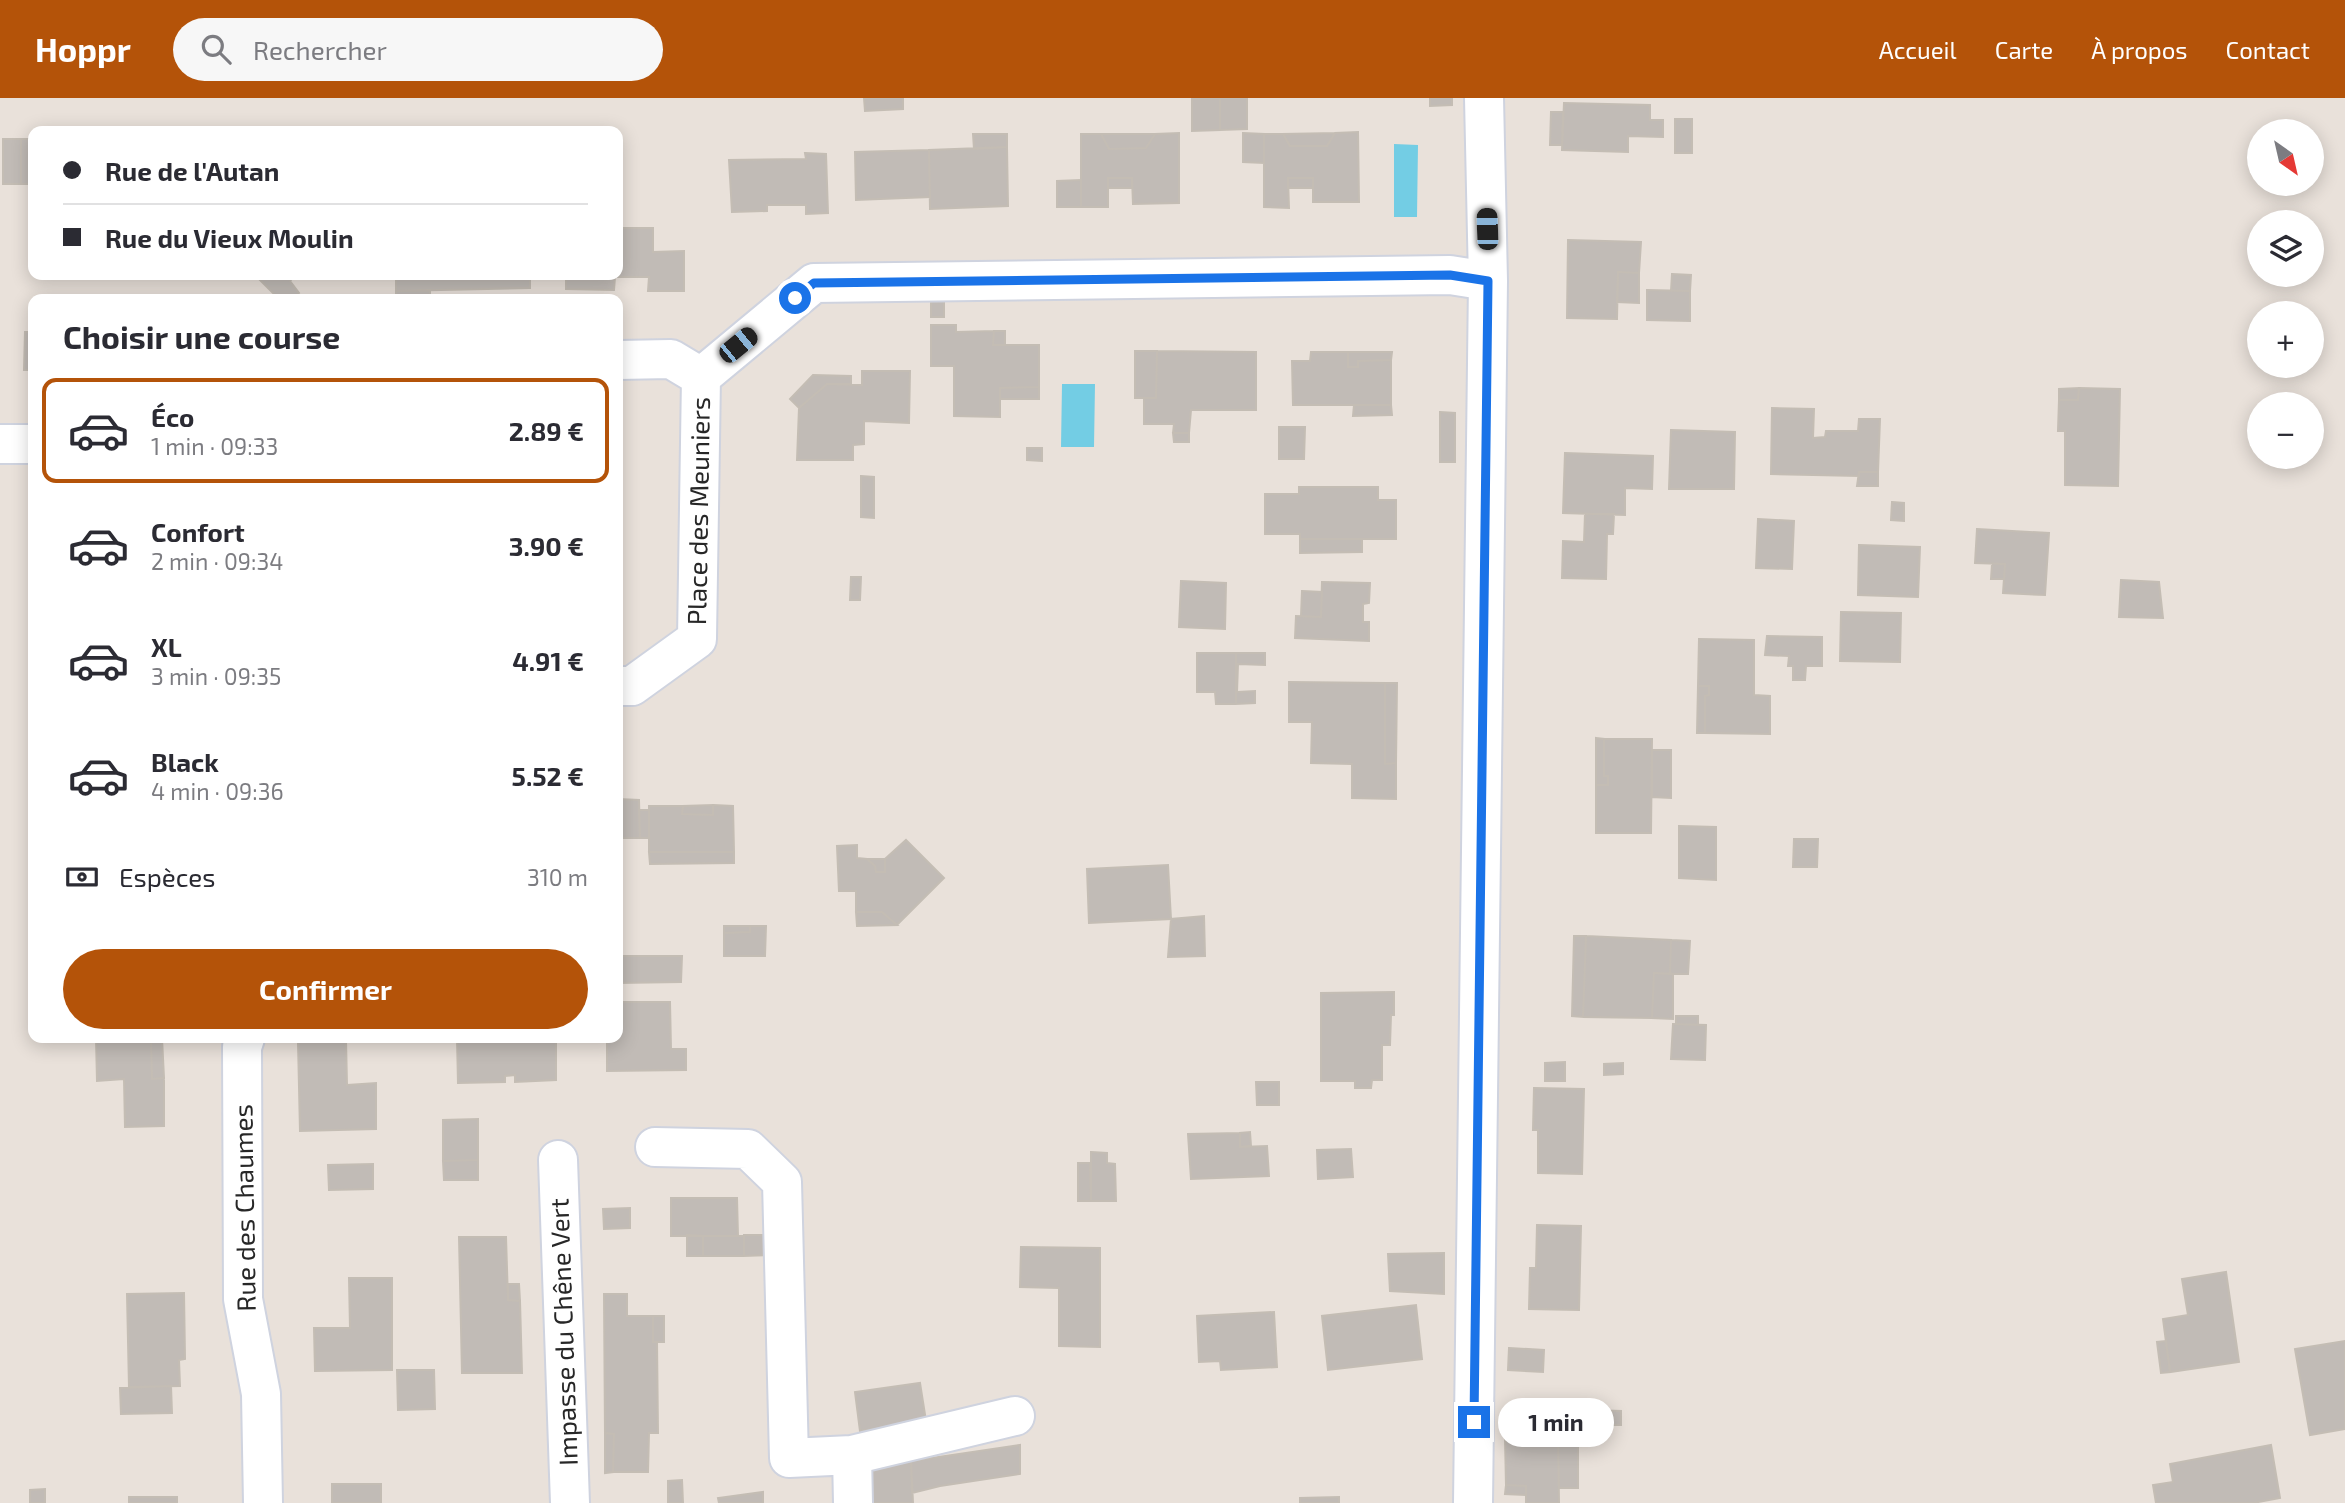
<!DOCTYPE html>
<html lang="fr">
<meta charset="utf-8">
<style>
:root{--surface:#fff;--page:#f7f7f7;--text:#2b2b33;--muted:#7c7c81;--line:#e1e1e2;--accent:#b45309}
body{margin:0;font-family:"Exo 2",sans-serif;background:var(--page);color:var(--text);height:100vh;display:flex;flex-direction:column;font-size:26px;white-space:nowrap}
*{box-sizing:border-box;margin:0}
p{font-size:23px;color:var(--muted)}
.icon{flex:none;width:38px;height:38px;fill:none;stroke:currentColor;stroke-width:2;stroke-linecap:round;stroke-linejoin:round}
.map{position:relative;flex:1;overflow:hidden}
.panel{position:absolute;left:28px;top:196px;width:595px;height:749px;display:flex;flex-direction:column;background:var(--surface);border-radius:14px;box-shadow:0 4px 18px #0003}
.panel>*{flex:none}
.guide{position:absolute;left:28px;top:28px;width:595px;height:154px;border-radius:14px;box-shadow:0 4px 18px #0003;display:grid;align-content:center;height:154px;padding:0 35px;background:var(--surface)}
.needle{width:46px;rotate:146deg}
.tools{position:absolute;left:2247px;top:21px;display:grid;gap:14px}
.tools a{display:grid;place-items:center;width:77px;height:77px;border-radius:50%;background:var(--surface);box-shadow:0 4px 18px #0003;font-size:35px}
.end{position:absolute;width:32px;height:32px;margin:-16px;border:9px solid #1a73e8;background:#fff;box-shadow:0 0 0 4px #fff}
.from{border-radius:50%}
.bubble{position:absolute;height:49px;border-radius:24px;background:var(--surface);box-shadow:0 4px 18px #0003;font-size:23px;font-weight:700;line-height:49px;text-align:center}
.car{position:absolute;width:21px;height:42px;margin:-21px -10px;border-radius:9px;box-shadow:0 0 5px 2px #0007;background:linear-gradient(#222 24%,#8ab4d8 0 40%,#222 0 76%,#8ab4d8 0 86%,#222 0)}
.guide b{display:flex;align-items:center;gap:24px;height:66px;font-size:26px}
.guide b+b{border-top:2px solid var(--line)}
.guide i{width:18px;height:18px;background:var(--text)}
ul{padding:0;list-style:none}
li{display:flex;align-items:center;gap:21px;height:105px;margin:0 14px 10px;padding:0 21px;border:4px solid transparent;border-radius:14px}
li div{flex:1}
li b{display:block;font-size:26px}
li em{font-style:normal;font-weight:700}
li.selected{border-color:var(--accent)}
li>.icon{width:63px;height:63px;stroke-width:1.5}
h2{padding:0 35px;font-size:32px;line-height:84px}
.pay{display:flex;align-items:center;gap:18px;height:77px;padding:0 35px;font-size:26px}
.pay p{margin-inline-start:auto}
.cta{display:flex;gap:14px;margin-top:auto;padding:14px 35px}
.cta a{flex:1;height:80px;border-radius:42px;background:var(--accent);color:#fff;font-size:28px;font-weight:700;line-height:80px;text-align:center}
header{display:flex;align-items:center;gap:42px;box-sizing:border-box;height:98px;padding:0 35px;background:var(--accent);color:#fff}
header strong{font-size:33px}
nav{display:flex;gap:38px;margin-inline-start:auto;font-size:24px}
.search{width:490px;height:63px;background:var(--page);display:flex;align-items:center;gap:18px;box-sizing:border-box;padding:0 24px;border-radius:38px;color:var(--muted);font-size:26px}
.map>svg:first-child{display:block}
</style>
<header>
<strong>Hoppr</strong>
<div class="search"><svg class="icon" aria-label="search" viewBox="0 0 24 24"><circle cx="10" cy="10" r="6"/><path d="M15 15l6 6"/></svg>Rechercher</div>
<nav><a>Accueil</a><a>Carte</a><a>À propos</a><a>Contact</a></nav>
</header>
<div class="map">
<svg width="2345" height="1405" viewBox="0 0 2345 1405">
<rect width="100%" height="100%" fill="#e9e1da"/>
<!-- water -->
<path fill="#73cde4" d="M 1394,46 L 1418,47 L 1417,119 L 1394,119 Z
M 1062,286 L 1095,286 L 1094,349 L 1061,349 Z"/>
<!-- building -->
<path fill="#c1bbb6" stroke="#c4bdb4" stroke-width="2" d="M 864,0 L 903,0 L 903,11 L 865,13 Z
M 1220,0 L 1247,0 L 1247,31 L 1220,32 Z
M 1220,0 L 1220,32 L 1192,33 L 1192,1 Z
M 1430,0 L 1452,0 L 1452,7 L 1430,8 Z
M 1564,5 L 1650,7 L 1650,22 L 1663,22 L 1663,39 L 1628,38 L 1628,54 L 1562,52 Z
M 1551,14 L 1563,14 L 1562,47 L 1550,47 Z
M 1675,21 L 1692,21 L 1692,55 L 1675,55 Z
M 1358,34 L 1359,104 L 1313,104 L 1313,80 L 1288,80 L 1289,110 L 1264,109 L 1264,36 L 1283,36 L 1290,48 L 1327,48 L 1335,35 Z
M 1179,35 L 1179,105 L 1133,106 L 1132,80 L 1108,80 L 1108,109 L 1081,109 L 1081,36 L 1101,36 L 1109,51 L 1146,50 L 1155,36 Z
M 1243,35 L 1264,36 L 1264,65 L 1243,64 Z
M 1335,35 L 1327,48 L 1290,48 L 1283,36 Z
M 973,36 L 1007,36 L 1007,49 L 974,51 Z
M 1101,36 L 1155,36 L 1146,50 L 1109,51 Z
M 3,41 L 21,41 L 21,86 L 3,86 Z
M 21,41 L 33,41 L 33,86 L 21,86 Z
M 1007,49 L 1008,108 L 930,111 L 929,52 Z
M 929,52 L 930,99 L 856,102 L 855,54 Z
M 805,55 L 826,56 L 828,115 L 806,116 L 806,107 L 767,107 L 767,113 L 732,114 L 729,62 L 806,61 Z
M 1108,80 L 1132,80 L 1132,90 L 1108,90 Z
M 1288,80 L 1313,80 L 1313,90 L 1288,90 Z
M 1081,82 L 1081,109 L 1057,109 L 1057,83 Z
M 618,130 L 653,130 L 653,154 L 684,153 L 684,193 L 648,193 L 649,179 L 615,179 L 614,192 L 566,191 L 566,177 L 618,177 Z
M 1568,142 L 1641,144 L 1639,175 L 1618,174 L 1617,221 L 1567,220 Z
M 1618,174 L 1639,175 L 1639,205 L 1617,204 Z
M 1672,176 L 1691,177 L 1690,193 L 1671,193 Z
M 258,177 L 295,177 L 290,183 L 299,195 L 293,201 L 279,201 L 258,180 Z
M 396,177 L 530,177 L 530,190 L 396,193 Z
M 430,192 L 430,201 L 396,201 L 396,193 Z
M 1647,192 L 1690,193 L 1690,223 L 1647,222 Z
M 931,200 L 944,202 L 944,219 L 931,219 Z
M 931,227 L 956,227 L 956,234 L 994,233 L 993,247 L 1039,247 L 1039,289 L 1000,290 L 1000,319 L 954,318 L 954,268 L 931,268 Z
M 994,233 L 1005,233 L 1005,247 L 993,247 Z
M 25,234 L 33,234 L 33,272 L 24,272 Z
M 1135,253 L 1157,253 L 1156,300 L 1135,300 Z
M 1157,253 L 1256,254 L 1256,312 L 1191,312 L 1189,335 L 1173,335 L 1174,326 L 1144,326 L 1144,300 L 1156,300 Z
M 1311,254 L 1348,254 L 1348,269 L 1358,269 L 1358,263 L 1391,262 L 1391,307 L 1293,307 L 1292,263 L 1310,263 Z
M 1348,254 L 1392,254 L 1391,262 L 1358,263 L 1358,269 L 1348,269 Z
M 862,273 L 910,273 L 909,325 L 864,323 L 864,346 L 853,347 L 853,362 L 797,362 L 799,310 L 827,286 L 862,287 Z
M 813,277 L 851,278 L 851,286 L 827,286 L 799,310 L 790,301 Z
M 1039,289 L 1039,301 L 1000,301 L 1000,290 Z
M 2079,290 L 2078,302 L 2059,302 L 2059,291 Z
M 2079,290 L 2120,291 L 2118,388 L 2065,387 L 2065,333 L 2058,333 L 2059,302 L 2078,302 Z
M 1354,307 L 1391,307 L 1392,317 L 1353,318 Z
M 1772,310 L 1814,311 L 1813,340 L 1825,339 L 1826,333 L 1858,333 L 1859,321 L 1880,321 L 1878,374 L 1859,374 L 1859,378 L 1771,376 Z
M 1440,314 L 1455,315 L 1455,364 L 1440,364 Z
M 1279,329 L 1305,329 L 1304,361 L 1279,361 Z
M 1671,332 L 1735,334 L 1734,391 L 1669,391 Z
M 1173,335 L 1189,335 L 1189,344 L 1174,344 Z
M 1027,350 L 1042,350 L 1042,363 L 1027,362 Z
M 1565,355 L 1653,358 L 1652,391 L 1625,390 L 1625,417 L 1563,415 Z
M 1859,374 L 1878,374 L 1878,388 L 1857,388 Z
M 861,378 L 874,379 L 874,420 L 861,419 Z
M 1299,389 L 1378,389 L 1378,402 L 1396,402 L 1396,441 L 1300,441 L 1300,436 L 1265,436 L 1265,396 L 1299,396 Z
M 1892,404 L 1904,405 L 1904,423 L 1891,422 Z
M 1585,416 L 1614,416 L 1613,436 L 1607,436 L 1606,481 L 1562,480 L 1563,443 L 1584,444 Z
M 1758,421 L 1794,423 L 1792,471 L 1756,470 Z
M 1977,431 L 2049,435 L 2045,497 L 2003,495 L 2005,466 L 1975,465 Z
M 1300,441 L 1362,441 L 1362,454 L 1300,455 Z
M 1859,447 L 1920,449 L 1918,499 L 1858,497 Z
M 1992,466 L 2005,466 L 2004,481 L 1991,481 Z
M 851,479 L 861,479 L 860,502 L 850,502 Z
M 2121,482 L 2159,484 L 2163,520 L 2119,519 Z
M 1181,483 L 1226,485 L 1225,531 L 1179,529 Z
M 1322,484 L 1370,485 L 1369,505 L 1363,506 L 1363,524 L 1369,524 L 1369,543 L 1295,540 L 1296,518 L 1321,519 Z
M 1302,493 L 1322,494 L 1321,519 L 1301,518 Z
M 1841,514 L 1901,515 L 1900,564 L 1840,563 Z
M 1767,538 L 1822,539 L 1822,568 L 1806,568 L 1805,582 L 1793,582 L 1793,568 L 1788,568 L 1789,558 L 1765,557 Z
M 1699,541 L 1754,542 L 1754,597 L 1770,598 L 1770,636 L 1705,635 L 1705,598 L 1709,597 L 1709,588 L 1698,588 Z
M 1197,555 L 1236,555 L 1236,606 L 1216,606 L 1215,594 L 1197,594 Z
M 1236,555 L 1265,555 L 1265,567 L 1238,566 L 1237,594 L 1255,593 L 1255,605 L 1236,606 Z
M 1289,584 L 1385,585 L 1385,666 L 1396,665 L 1396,701 L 1352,700 L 1352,666 L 1311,665 L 1312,624 L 1289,624 Z
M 1385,585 L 1397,585 L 1396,665 L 1385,666 Z
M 1698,588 L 1709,588 L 1709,597 L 1705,598 L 1705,635 L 1697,635 Z
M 1596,640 L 1604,641 L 1604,678 L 1608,678 L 1608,687 L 1596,687 Z
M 1604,641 L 1652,641 L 1651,735 L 1596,735 L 1596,687 L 1608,687 L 1608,678 L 1604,678 Z
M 1652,652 L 1671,652 L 1671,700 L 1652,699 Z
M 618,701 L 639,702 L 640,740 L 618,740 Z
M 713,707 L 713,717 L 682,716 L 683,708 Z
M 713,707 L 733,708 L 734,754 L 649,754 L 649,708 L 683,708 L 682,716 L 713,717 Z
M 639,712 L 649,712 L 649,740 L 640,740 Z
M 1679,728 L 1716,729 L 1716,782 L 1679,780 Z
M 1794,741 L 1818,741 L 1817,769 L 1793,769 Z
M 906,742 L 944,780 L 897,827 L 882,814 L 856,814 L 856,793 L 839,793 L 837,748 L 857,747 L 857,760 L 867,761 L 875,768 L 876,774 L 885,774 L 885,761 Z
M 649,754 L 734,754 L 734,765 L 650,766 Z
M 867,761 L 885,761 L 885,774 L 876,774 L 875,768 Z
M 1168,767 L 1171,821 L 1089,825 L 1087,771 Z
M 856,814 L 882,814 L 897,827 L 857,828 Z
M 1204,818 L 1205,858 L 1168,859 L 1171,821 Z
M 724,828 L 750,828 L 750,834 L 724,835 Z
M 750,828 L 766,828 L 765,858 L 724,858 L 724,835 L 750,834 Z
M 1574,838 L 1586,838 L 1583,919 L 1572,918 Z
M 1586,838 L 1671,842 L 1670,876 L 1654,875 L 1652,920 L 1583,919 Z
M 1671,842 L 1690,843 L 1688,876 L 1670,876 Z
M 618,858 L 682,858 L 681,884 L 618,885 Z
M 1654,875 L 1673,876 L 1673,921 L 1652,920 Z
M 1394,894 L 1394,917 L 1391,917 L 1390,947 L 1382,947 L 1382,982 L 1372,982 L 1371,990 L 1355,990 L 1355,983 L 1321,983 L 1321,895 Z
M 621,904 L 670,904 L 671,951 L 686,951 L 686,972 L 607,973 L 607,940 L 618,940 L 618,928 L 621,928 Z
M 1676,918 L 1698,918 L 1698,927 L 1676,926 Z
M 1673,926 L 1706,927 L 1705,962 L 1671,961 Z
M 96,940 L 151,940 L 152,981 L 164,980 L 164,1028 L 125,1029 L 124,981 L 97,983 Z
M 151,940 L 162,940 L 164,980 L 152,981 Z
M 457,940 L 556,940 L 556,982 L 515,984 L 515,977 L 505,978 L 505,984 L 458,985 Z
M 346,942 L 347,987 L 376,985 L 376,1031 L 300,1033 L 298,944 Z
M 1565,964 L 1565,983 L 1545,983 L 1545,965 Z
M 1623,965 L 1623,976 L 1604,977 L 1604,966 Z
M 1256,984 L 1279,984 L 1279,1007 L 1257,1007 Z
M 1534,990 L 1584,991 L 1582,1076 L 1538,1075 L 1538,1032 L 1533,1032 Z
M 478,1021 L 478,1062 L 443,1063 L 443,1022 Z
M 1250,1034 L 1251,1048 L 1240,1049 L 1240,1035 Z
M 1240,1035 L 1240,1049 L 1267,1048 L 1269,1078 L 1191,1081 L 1188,1036 Z
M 1351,1051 L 1353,1079 L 1318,1081 L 1317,1052 Z
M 1091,1054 L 1107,1055 L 1107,1065 L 1115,1066 L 1116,1103 L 1091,1103 Z
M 478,1062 L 478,1082 L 444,1082 L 443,1063 Z
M 1078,1065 L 1090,1065 L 1091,1103 L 1078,1103 Z
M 373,1066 L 373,1091 L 329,1092 L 328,1067 Z
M 671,1100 L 737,1100 L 738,1138 L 671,1138 Z
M 630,1110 L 630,1130 L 604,1131 L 603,1111 Z
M 1537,1127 L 1581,1128 L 1579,1212 L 1529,1211 L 1530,1170 L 1536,1170 Z
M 687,1137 L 703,1138 L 703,1158 L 687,1158 Z
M 744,1137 L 773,1137 L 773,1157 L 744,1158 Z
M 703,1138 L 744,1138 L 744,1158 L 703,1158 Z
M 459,1139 L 506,1139 L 508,1202 L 520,1203 L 522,1275 L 462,1275 Z
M 1021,1149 L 1100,1150 L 1100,1249 L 1059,1248 L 1059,1190 L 1020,1189 Z
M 1444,1155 L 1444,1196 L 1390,1193 L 1388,1156 Z
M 2226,1174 L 2239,1264 L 2170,1274 L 2163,1221 L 2188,1217 L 2182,1181 Z
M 349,1180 L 392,1180 L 392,1272 L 315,1273 L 314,1230 L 350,1230 Z
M 508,1186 L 519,1186 L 520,1203 L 508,1202 Z
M 184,1195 L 185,1261 L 179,1262 L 180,1288 L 129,1289 L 127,1196 Z
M 604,1196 L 627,1196 L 627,1218 L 653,1218 L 653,1244 L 657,1244 L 658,1335 L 649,1335 L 648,1374 L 613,1374 L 614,1336 L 605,1335 Z
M 1416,1207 L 1422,1261 L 1328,1272 L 1322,1218 Z
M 1274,1214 L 1277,1269 L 1221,1272 L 1220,1263 L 1199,1264 L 1197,1218 Z
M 653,1218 L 664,1218 L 664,1244 L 653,1244 Z
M 2166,1243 L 2170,1274 L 2161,1275 L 2157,1244 Z
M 2345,1243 L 2345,1331 L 2310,1337 L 2295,1251 Z
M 1509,1250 L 1544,1252 L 1543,1274 L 1508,1272 Z
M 397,1272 L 434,1272 L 435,1311 L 398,1312 Z
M 920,1285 L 926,1323 L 860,1333 L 855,1294 Z
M 171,1288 L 172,1315 L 121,1316 L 120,1290 Z
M 1590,1312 L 1621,1313 L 1621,1327 L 1590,1327 Z
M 605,1335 L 614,1336 L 613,1374 L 605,1375 Z
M 1578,1339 L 1578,1390 L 1559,1390 L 1558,1340 Z
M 1505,1340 L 1558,1340 L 1559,1405 L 1526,1405 L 1526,1388 L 1506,1387 Z
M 1020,1347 L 1020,1376 L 940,1388 L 912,1395 L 911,1363 Z
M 2271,1347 L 2280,1400 L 2253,1405 L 2156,1405 L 2153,1387 L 2173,1384 L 2170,1366 Z
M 911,1363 L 913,1405 L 866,1405 L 866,1374 L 886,1366 Z
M 682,1382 L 683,1405 L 668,1405 L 668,1383 Z
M 332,1386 L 381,1386 L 381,1405 L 332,1405 Z
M 1506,1387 L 1526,1388 L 1526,1397 L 1505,1396 Z
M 45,1391 L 45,1405 L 30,1405 L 30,1392 Z
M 763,1394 L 763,1405 L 719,1405 L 718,1400 Z
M 129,1399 L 177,1399 L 177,1405 L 129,1405 Z
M 1339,1399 L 1339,1405 L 1300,1405 L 1300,1400 Z"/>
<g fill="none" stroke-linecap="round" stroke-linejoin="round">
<!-- minor casing -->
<g stroke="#cfd3df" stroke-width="42">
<path id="minor" d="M 618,262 L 671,261 L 701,279 L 697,541 L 632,588 L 618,588
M 701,279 L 814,185 L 1450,177 L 1488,183
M 0,346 L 33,346
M 245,940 L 242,949 L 243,1201 L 261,1296 L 263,1405
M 655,1049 L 748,1051 L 782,1084 L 789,1360 L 852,1357 L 1015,1318
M 558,1062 L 570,1405
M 852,1357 L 853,1405
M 1473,1405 L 1488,183 L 1484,0"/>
</g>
<!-- minor -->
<use href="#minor" stroke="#fff" stroke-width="38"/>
</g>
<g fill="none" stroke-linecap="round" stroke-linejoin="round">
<!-- route -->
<path stroke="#1a73e8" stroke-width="9" d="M 795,200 L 814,185 L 1450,177 L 1488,183 L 1474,1324"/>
</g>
<g text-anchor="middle" stroke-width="5" stroke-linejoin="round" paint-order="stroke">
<!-- street labels -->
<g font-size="26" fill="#272727" stroke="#fff">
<text transform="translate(699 413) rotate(-89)" y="9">Place des Meuniers</text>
<text transform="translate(245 1110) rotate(-91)" y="9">Rue des Chaumes</text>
<text transform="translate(564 1234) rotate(-92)" y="9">Impasse du Chêne Vert</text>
</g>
</g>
</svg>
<div class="tools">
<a><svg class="needle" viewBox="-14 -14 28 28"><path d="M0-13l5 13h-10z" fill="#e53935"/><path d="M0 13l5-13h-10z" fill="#7c7c81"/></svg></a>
<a><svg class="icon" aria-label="layers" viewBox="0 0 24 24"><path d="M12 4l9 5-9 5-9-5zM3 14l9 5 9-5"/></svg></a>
<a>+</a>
<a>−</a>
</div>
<i class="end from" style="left:795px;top:200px"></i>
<i class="end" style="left:1474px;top:1324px"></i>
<div class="bubble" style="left:1498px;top:1300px;width:116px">1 min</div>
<i class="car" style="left:1487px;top:131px;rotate:358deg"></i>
<i class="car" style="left:738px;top:247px;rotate:51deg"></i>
<div class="guide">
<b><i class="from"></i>Rue de l'Autan</b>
<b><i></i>Rue du Vieux Moulin</b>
</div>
<section class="panel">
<h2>Choisir une course</h2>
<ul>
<li class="selected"><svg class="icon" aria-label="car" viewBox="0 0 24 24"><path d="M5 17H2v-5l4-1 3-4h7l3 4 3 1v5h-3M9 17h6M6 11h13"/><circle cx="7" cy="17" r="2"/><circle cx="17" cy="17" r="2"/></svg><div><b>Éco</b><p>1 min · 09:33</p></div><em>2.89 €</em></li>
<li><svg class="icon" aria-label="car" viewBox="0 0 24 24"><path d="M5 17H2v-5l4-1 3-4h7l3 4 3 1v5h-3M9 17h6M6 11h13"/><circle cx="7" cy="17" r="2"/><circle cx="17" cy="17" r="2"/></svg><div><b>Confort</b><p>2 min · 09:34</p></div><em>3.90 €</em></li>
<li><svg class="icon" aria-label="car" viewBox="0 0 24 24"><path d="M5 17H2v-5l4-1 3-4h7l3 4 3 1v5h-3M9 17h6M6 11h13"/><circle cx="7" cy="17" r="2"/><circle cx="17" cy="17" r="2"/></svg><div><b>XL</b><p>3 min · 09:35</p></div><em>4.91 €</em></li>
<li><svg class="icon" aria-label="car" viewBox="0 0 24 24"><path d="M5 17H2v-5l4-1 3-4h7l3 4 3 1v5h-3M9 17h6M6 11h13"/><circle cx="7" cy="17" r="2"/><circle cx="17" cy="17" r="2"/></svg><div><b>Black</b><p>4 min · 09:36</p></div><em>5.52 €</em></li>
</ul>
<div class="pay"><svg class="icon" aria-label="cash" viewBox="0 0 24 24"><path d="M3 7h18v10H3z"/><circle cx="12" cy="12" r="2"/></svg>Espèces<p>310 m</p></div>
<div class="cta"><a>Confirmer</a></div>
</section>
</div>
